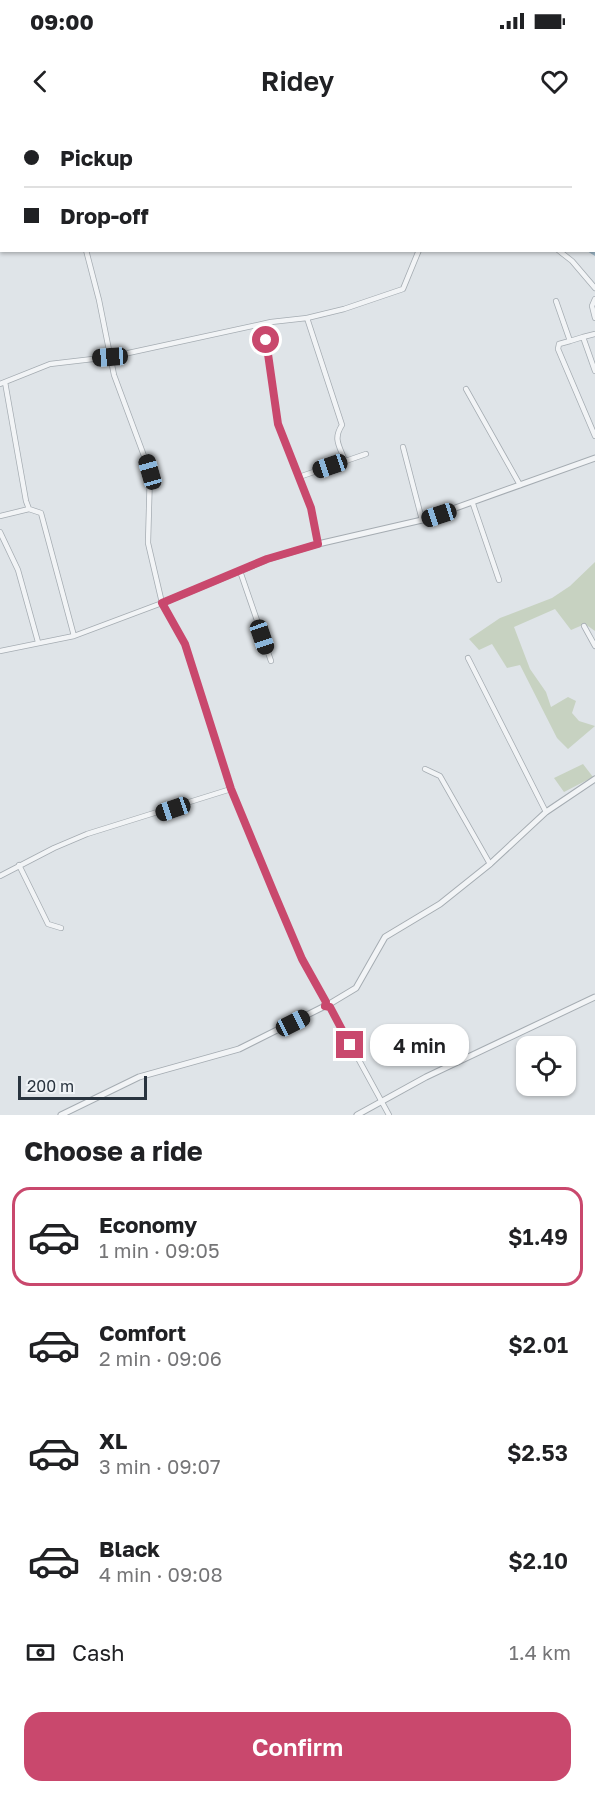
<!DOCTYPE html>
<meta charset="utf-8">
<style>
:root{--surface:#fff;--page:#f6f6f6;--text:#202124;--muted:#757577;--line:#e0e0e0;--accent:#c9486d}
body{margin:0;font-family:"Golos Text",sans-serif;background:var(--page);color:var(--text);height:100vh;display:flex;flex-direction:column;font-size:22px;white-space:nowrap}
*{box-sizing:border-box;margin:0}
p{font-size:20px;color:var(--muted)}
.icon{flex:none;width:33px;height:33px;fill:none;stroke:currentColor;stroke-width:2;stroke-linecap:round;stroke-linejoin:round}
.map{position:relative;height:995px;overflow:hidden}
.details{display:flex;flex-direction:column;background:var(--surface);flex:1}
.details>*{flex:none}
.hud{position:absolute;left:0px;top:0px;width:596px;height:132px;box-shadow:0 2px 4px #0004;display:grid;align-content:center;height:132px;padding:0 24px;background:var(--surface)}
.fabs{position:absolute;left:516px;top:916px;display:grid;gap:12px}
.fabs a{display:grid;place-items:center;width:60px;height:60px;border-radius:12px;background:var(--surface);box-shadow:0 2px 4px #0004;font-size:30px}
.scale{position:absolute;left:18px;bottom:15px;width:129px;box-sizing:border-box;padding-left:6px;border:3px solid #29343f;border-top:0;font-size:16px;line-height:21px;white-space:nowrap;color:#29343f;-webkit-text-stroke:4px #eff3f6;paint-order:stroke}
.end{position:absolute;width:27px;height:27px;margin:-14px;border:8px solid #c9486d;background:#fff;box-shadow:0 0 0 3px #fff}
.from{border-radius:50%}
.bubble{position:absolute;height:42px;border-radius:18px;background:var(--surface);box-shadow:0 2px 4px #0004;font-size:20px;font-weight:600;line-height:42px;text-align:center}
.car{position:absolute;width:18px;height:36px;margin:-18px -9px;border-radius:8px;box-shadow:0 0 4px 2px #0007;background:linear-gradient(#222 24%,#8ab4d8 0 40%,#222 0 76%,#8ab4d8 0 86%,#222 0)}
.hud b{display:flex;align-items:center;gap:21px;height:57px;font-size:22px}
.hud b+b{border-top:2px solid var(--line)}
.hud i{width:15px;height:15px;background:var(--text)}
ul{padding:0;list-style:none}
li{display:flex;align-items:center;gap:18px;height:99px;margin:0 12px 9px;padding:0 12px;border:3px solid transparent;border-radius:18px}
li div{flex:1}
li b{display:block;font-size:22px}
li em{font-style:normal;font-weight:600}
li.active{border-color:var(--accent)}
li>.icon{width:54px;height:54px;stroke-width:1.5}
h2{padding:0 24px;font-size:27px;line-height:72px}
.pay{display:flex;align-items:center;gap:15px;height:66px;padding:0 24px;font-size:22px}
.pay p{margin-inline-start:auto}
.cta{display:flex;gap:12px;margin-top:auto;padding:12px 24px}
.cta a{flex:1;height:69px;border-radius:18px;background:var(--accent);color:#fff;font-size:24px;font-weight:600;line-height:69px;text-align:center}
.status{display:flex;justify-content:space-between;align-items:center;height:42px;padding:0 30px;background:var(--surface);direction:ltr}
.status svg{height:16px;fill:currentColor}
header{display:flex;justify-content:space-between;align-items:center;height:78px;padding:0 24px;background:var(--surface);font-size:27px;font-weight:600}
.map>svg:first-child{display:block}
</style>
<div class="status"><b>09:00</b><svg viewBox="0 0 49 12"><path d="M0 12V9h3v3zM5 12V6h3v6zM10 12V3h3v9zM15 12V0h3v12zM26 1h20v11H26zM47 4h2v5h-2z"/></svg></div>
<header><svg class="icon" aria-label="back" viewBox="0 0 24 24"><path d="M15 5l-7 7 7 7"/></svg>Ridey<svg class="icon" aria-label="heart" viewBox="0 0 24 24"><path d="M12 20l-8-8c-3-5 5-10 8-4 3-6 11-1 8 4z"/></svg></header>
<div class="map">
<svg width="595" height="995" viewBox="0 0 595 995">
<rect width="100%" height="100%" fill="#dfe4e8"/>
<!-- green -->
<path fill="#c7d2c1" d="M 595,442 L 595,511 L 585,504 L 571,510 L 555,489 L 514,507 L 530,549 L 546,572 L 551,587 L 568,577 L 576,581 L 572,593 L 579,601 L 595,606 L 568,629 L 557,618 L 520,545 L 507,548 L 492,524 L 479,530 L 469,519 L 500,498 L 552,478 L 570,466 Z
M 583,644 L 593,657 L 564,672 L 554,658 Z"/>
<!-- water -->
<path fill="#9bb6c7" d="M 429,0 L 595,0 L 595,136 L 587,131 L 594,130 L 594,2 Z"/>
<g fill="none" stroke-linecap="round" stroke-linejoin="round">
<!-- minor casing -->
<g stroke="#a5acb2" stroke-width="6">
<path id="minor" d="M 51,0 L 51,2
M 216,0 L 218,2
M 86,130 L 99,180 L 114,255 L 150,352 L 148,423 L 162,483 L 185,524 L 231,669 L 274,773 L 302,839 L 326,882
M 558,130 L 572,141 L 595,168
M 595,179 L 592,186 L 595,198
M 556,181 L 570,221 L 583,217
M 307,198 L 342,305 C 333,319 339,325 345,341
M 259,205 L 266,220 L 278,304 L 311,388 L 318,424
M 595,214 L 583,217 L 595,251
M 570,221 L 559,224 L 558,229 L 595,316
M 5,262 L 26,381 L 29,389 L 41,393 L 74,516
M 0,264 L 50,244 L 110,237 L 271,202 L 307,198 L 344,189 L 403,169 L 419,130
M 466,269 L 520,365
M 403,327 L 422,400
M 299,357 L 366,334
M 473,384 L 499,460
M 0,396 L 29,389
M 0,412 L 18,450 L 38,522
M 240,451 L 271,541
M 584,506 L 595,526
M 0,531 L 74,516 L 162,483
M 468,538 L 546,692
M 425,649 L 440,656 L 490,744
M 19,745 L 48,804 L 61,808
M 0,756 L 54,728 L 87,714 L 231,669
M 330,887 L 389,995"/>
</g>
<!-- tertiary casing -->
<g stroke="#a5acb2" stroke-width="7">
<path id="tertiary" d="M 162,483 L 268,439 L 318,424 L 422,400 L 595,338
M 331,883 L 356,868 L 385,817 L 440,784 L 490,744 L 546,692 L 595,659
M 61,995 L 139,957 L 239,929 L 325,886
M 357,995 L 426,957 L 595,877"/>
</g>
<!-- minor -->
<use href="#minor" stroke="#f2f4f6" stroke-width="4.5"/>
<!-- tertiary -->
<use href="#tertiary" stroke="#f2f4f6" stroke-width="5"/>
</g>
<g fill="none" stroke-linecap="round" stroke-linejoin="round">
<!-- route -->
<path stroke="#c9486d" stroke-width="8" d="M 266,220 L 278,304 L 311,388 L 318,424 L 267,439 L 162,483 L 185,524 L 231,669 L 274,773 L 302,839 L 326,882 L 325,886 L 330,887 L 350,925"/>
</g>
</svg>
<div class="fabs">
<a><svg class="icon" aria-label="locate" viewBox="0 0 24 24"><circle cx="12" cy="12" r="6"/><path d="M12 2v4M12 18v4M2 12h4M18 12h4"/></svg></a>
</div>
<div class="scale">200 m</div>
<i class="end from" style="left:266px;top:220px"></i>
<i class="end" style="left:350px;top:925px"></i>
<div class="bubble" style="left:370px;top:904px;width:99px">4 min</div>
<i class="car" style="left:110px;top:237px;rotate:266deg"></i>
<i class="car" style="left:330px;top:346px;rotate:251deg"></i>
<i class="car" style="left:150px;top:352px;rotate:344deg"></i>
<i class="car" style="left:439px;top:395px;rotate:252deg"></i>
<i class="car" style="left:262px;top:517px;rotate:161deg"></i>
<i class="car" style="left:173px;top:689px;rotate:251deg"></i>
<i class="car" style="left:293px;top:903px;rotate:63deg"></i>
<div class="hud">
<b><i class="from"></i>Pickup</b>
<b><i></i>Drop-off</b>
</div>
</div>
<section class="details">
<h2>Choose a ride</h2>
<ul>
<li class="active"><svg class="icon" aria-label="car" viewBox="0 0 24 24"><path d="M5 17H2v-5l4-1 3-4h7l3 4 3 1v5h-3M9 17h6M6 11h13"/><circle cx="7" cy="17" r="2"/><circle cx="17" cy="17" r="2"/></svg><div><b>Economy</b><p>1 min · 09:05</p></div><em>$1.49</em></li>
<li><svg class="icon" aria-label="car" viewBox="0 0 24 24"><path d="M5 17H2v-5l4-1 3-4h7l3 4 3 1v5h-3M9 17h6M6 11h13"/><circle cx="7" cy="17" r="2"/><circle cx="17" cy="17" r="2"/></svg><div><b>Comfort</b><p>2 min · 09:06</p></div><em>$2.01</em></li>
<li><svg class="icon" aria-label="car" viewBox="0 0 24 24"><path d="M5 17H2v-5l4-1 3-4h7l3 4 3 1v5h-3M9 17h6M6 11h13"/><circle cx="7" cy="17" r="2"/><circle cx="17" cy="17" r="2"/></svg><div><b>XL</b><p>3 min · 09:07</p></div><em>$2.53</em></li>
<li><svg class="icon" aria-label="car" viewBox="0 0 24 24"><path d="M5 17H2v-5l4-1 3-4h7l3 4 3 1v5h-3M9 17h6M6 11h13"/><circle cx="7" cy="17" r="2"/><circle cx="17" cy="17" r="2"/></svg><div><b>Black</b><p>4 min · 09:08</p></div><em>$2.10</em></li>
</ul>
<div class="pay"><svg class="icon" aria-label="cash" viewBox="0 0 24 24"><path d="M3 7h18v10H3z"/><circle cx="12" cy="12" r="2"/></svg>Cash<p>1.4 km</p></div>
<div class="cta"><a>Confirm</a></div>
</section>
